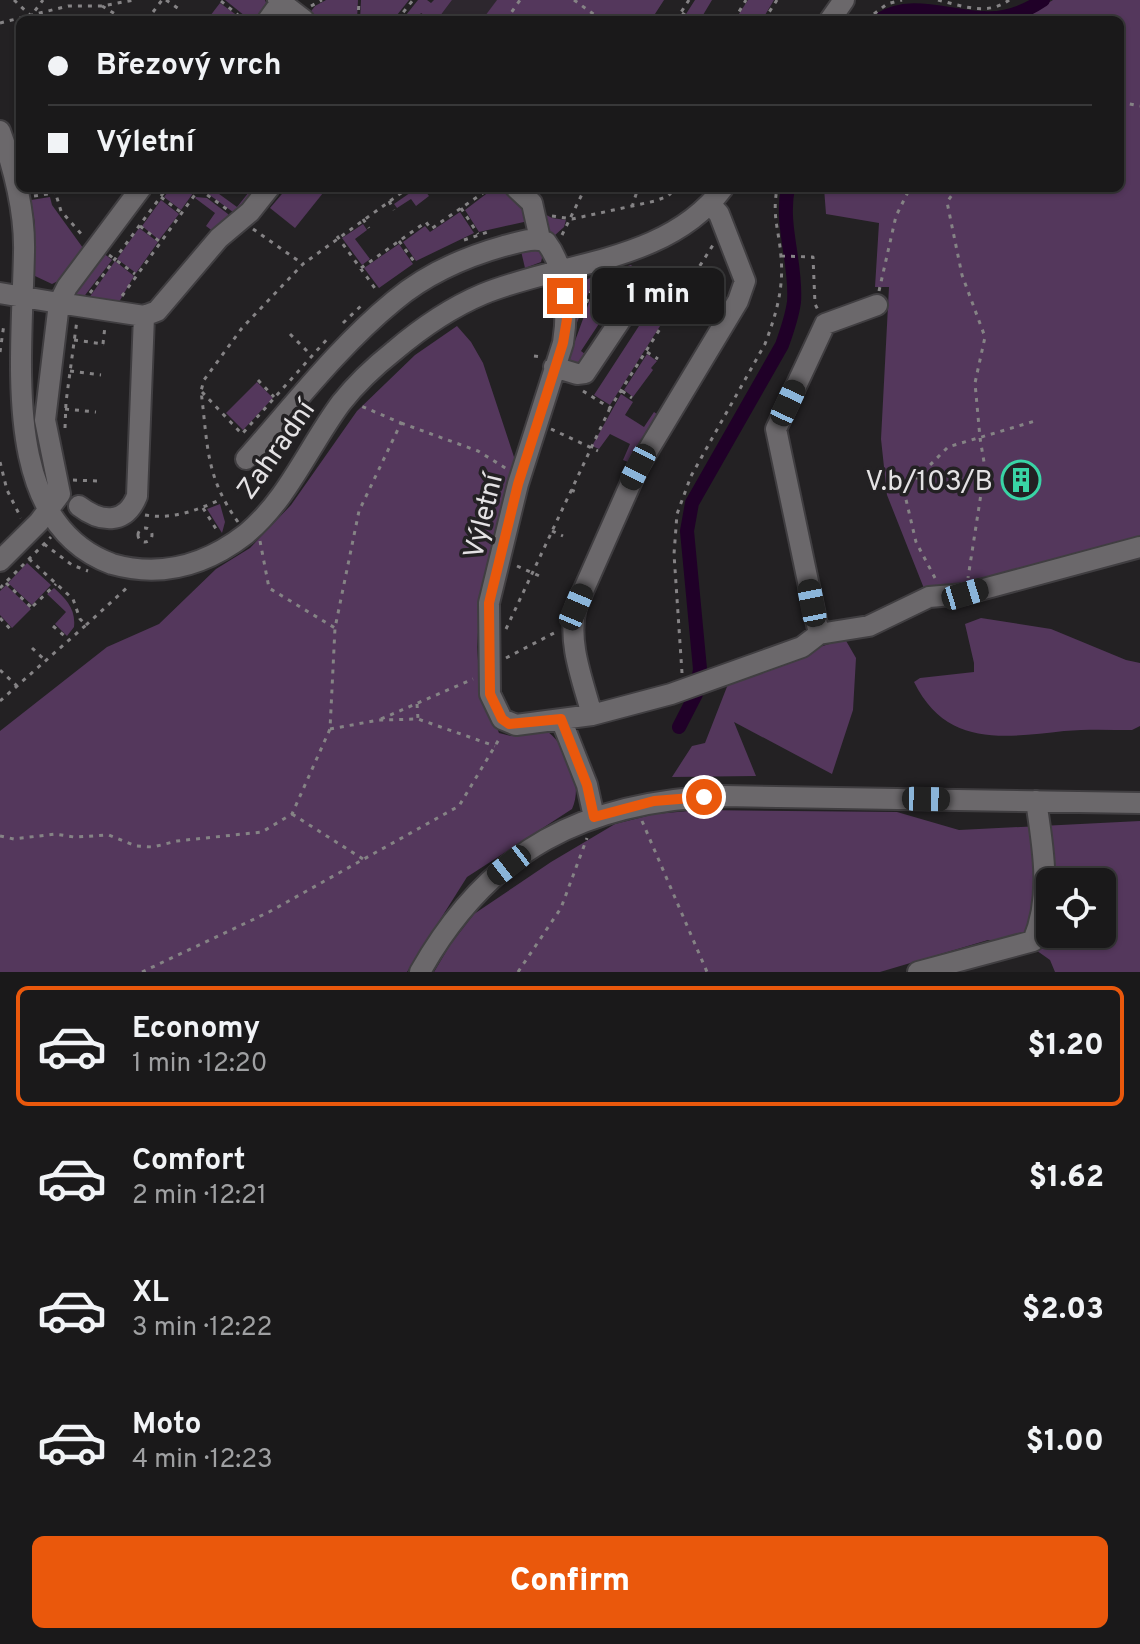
<!DOCTYPE html>
<meta charset="utf-8">
<style>
:root{--surface:#1a191a;--page:#232223;--text:#f1f3f6;--muted:#9fa0a2;--line:#383839;--accent:#ea580c}
body{margin:0;font-family:Overpass,sans-serif;background:var(--page);color:var(--text);height:100vh;display:flex;flex-direction:column;font-size:30px;white-space:nowrap}
*{box-sizing:border-box;margin:0}
p{font-size:26px;color:var(--muted)}
.icon{flex:none;width:44px;height:44px;fill:none;stroke:currentColor;stroke-width:2;stroke-linecap:round;stroke-linejoin:round}
.map{position:relative;height:972px;overflow:hidden}
.details{display:flex;flex-direction:column;background:var(--surface);flex:1}
.details>*{flex:none}
.hud{position:absolute;left:16px;top:16px;width:1108px;height:176px;border-radius:12px;box-shadow:0 2px 6px #0004,0 0 0 2px var(--line);display:grid;align-content:center;height:176px;padding:0 32px;background:var(--surface)}
.buttons{position:absolute;left:1036px;top:868px;display:grid;gap:16px}
.buttons a{display:grid;place-items:center;width:80px;height:80px;border-radius:12px;background:var(--surface);box-shadow:0 2px 6px #0004,0 0 0 2px var(--line);font-size:40px}
.end{position:absolute;width:36px;height:36px;margin:-18px;border:10px solid #ea580c;background:#fff;box-shadow:0 0 0 4px #fff}
.from{border-radius:50%}
.bubble{position:absolute;height:56px;border-radius:12px;background:var(--surface);box-shadow:0 2px 6px #0004,0 0 0 2px var(--line);font-size:26px;font-weight:800;line-height:56px;text-align:center}
.car{position:absolute;width:24px;height:48px;margin:-24px -12px;border-radius:10px;box-shadow:0 0 6px 2px #0007;background:linear-gradient(#222 24%,#8ab4d8 0 40%,#222 0 76%,#8ab4d8 0 86%,#222 0)}
.hud b{display:flex;align-items:center;gap:28px;height:76px;font-size:30px}
.hud b+b{border-top:2px solid var(--line)}
.hud i{width:20px;height:20px;background:var(--text)}
ul{padding:14px 0 0;list-style:none}
li{display:flex;align-items:center;gap:24px;height:120px;margin:0 16px 12px;padding:0 16px;border:4px solid transparent;border-radius:12px}
li div{flex:1}
li b{display:block;font-size:30px}
li em{font-style:normal;font-weight:800}
li.active{border-color:var(--accent)}
li>.icon{width:72px;height:72px;stroke-width:1.5}
.action{display:flex;gap:16px;margin-top:auto;padding:16px 32px}
.action a{flex:1;height:92px;border-radius:12px;background:var(--accent);color:#fff;font-size:32px;font-weight:800;line-height:92px;text-align:center}
.map>svg:first-child{display:block}
</style>
<div class="map">
<svg width="1140" height="972" viewBox="0 0 1140 972">
<rect width="100%" height="100%" fill="#232123"/>
<!-- built -->
<path fill="#2d272e" d="M 452,0 L 664,0 L 651,20 L 437,20 Z"/>
<!-- green -->
<path fill="#54375c" fill-rule="evenodd" d="M 225,0 L 265,0 L 268,8 L 263,10 L 256,20 L 250,20 Z
M 326,0 L 358,0 L 357,20 L 318,20 L 309,14 L 315,6 Z
M 361,0 L 409,0 L 393,20 L 360,20 Z
M 418,0 L 427,0 L 431,3 L 434,0 L 452,0 L 437,20 L 431,20 L 421,13 L 416,20 L 402,20 Z
M 497,0 L 664,0 L 651,20 L 482,20 Z
M 695,0 L 712,0 L 700,20 L 686,14 Z
M 748,0 L 774,0 L 762,20 L 735,20 Z
M 1053,0 L 1140,0 L 1140,546 L 925,591 L 887,495 L 881,439 L 889,287 L 875,287 L 879,223 L 826,214 L 824,188 L 1120,188 L 1120,20 L 1013,20 L 1024,18 Z
M 220,3 L 242,19 L 242,20 L 207,20 Z
M 171,188 L 194,188 L 196,189 L 181,210 L 164,197 Z
M 200,188 L 217,188 L 215,191 L 237,207 L 249,192 L 257,197 L 237,215 Z
M 287,188 L 327,188 L 295,228 L 270,208 Z
M 417,188 L 423,188 L 429,196 L 416,206 L 411,199 L 397,208 L 394,204 Z
M 494,188 L 510,188 L 533,220 L 479,232 L 465,210 Z
M 50,197 L 52,205 L 83,248 L 84,254 L 64,278 L 52,284 L 35,276 L 35,224 L 31,200 Z
M 196,197 L 207,198 L 228,214 L 229,217 L 218,235 L 206,226 L 215,213 L 195,198 Z
M 161,200 L 179,214 L 159,240 L 142,226 Z
M 460,212 L 474,233 L 416,261 L 403,242 L 425,226 L 430,232 Z
M 541,212 L 552,218 L 566,220 L 564,227 L 554,236 L 547,234 Z
M 363,224 L 367,230 L 355,239 L 370,259 L 362,265 L 342,238 Z
M 139,228 L 158,242 L 136,273 L 117,259 Z
M 399,244 L 413,264 L 379,288 L 364,268 Z
M 538,248 L 543,254 L 541,262 L 525,268 L 521,251 Z
M 102,252 L 112,260 L 79,303 C 64,286 90,266 102,252 Z
M 115,261 L 134,276 L 115,309 L 84,305 Z
M 631,265 L 635,269 L 581,351 L 590,358 L 582,366 L 567,363 L 599,275 Z
M 595,276 L 571,338 L 573,285 Z
M 665,286 L 679,296 L 610,405 L 594,395 Z
M 457,326 L 471,342 L 483,363 L 515,460 L 486,572 L 480,602 L 477,647 L 480,687 L 499,733 L 511,736 L 544,729 C 567,744 584,783 572,809 L 467,877 L 407,972 L 0,972 L 0,731 L 107,647 L 159,624 L 216,569 L 250,548 L 291,505 L 357,411 L 415,355 Z
M 647,354 L 657,361 L 651,368 L 653,370 L 633,397 L 624,390 Z
M 257,382 L 273,398 L 243,430 L 226,413 Z
M 621,394 L 633,402 L 625,415 L 644,427 L 654,412 L 661,417 L 633,464 L 623,460 L 630,444 L 610,434 L 599,449 L 592,446 Z
M 220,504 L 225,522 L 222,533 L 207,509 Z
M 27,563 L 51,585 L 32,605 L 8,583 Z
M 6,585 L 31,609 L 12,628 L 0,615 L 0,591 Z
M 54,588 C 66,599 76,609 74,627 L 67,636 L 55,624 L 66,612 L 47,594 Z
M 981,618 L 1051,629 L 1126,660 L 1140,663 L 1140,726 L 1132,730 C 1110,730 1087,729 1064,731 C 1003,738 946,747 914,682 L 920,678 L 974,672 L 974,663 L 965,624 Z
M 845,639 L 856,658 L 853,710 L 832,774 L 734,722 L 756,776 L 672,777 L 692,746 L 705,743 L 730,679 L 775,661 Z
M 700,810 L 897,812 L 959,830 L 1140,821 L 1140,972 L 1055,972 L 1050,960 L 1026,943 L 988,940 L 880,972 L 434,972 L 450,945 L 474,914 L 551,862 L 615,824 L 655,814 ZM 1050,882 L 1102,882 L 1102,934 L 1050,934 Z"/>
<g fill="none" stroke-linecap="round" stroke-linejoin="round">
<!-- canal -->
<path stroke="#200028" stroke-width="14" d="M 879,20 C 910,0 948,17 983,18 C 1005,20 1025,12 1043,0
M 679,727 L 696,694 L 700,669 L 687,531 L 692,503 L 782,345 C 787,331 792,317 794,302 C 797,264 780,225 788,188"/>
<!-- minor casing -->
<g stroke="#403e41" stroke-width="24">
<path id="minor" d="M 278,0 L 304,20
M 268,20 L 281,2
M 830,20 L 844,0
M 0,131 C 14,168 25,213 24,252 C 22,363 0,523 112,564 C 161,578 206,565 246,534 C 288,499 309,446 341,403 C 356,384 375,366 394,351 C 421,328 450,308 483,294 C 563,261 667,263 723,188
M 516,188 L 532,203 L 540,239
M 0,293 L 59,303 L 67,287 L 141,188
M 554,367 L 577,374 L 585,373 L 646,282
M 246,459 C 293,406 339,346 394,301 C 425,275 465,257 504,246 C 517,243 534,236 546,242 C 567,269 568,311 563,343 L 518,484 L 489,603 L 490,694 L 502,719 L 516,725 L 592,715 L 671,694 L 802,647 L 819,634 L 776,429 L 825,324 L 877,305
M 79,506 C 100,522 125,526 137,496 L 144,316 L 157,311 L 219,238 L 250,212 L 269,188
M 0,561 L 39,522 L 60,494 L 45,420 L 59,303 L 144,316
M 819,634 L 869,626 L 929,597 L 965,594 L 1140,547
M 592,715 C 583,681 567,643 576,607 L 638,467 L 738,301 L 745,281 L 719,214 L 710,204
M 561,719 L 587,785 L 594,817
M 420,972 C 489,849 585,801 723,796 L 1140,803
M 918,972 L 1033,941 C 1052,897 1043,847 1036,801"/>
</g>
<!-- path -->
<path stroke="#858385" stroke-width="3" stroke-dasharray="4 6" stroke-linecap="butt" d="M 14,0 L 31,16 L 43,0
M 166,0 L 182,11
M 574,0 L 599,18 L 598,20
M 938,0 C 962,6 988,16 1009,0
M 221,1 L 244,20
M 102,6 L 125,20
M 311,6 L 322,0
M 682,13 L 692,20
M 147,20 L 162,0
M 358,20 L 359,0
M 397,20 L 413,0
M 506,20 L 520,0
M 676,20 L 689,0
M 734,20 L 746,0
M 764,20 L 777,0
M 866,20 L 887,4 L 902,0
M 0,23 L 68,6 L 102,6 L 134,0
M 1120,102 L 1140,106
M 54,188 L 61,211 L 84,237
M 426,188 L 431,195
M 957,188 L 947,202 L 962,275 L 985,337 L 975,383 L 980,438 L 985,468 L 968,578
M 199,189 L 228,210
M 34,196 L 54,193
M 161,197 L 183,214
M 389,201 L 394,210
M 632,207 L 638,188
M 461,208 L 478,234
M 552,216 L 572,219 L 655,201 L 668,196 L 676,188
M 363,219 L 369,228
M 140,226 L 159,241
M 253,229 L 303,264
M 562,235 L 585,188
M 337,236 L 377,291
M 464,240 L 491,231
M 399,241 L 416,264
M 109,255 L 135,274
M 781,256 L 813,257 L 815,304 L 818,310
M 361,268 L 426,222 L 431,229 L 490,188
M 695,273 L 705,279
M 662,282 L 682,294
M 879,291 L 896,216 L 910,188
M 90,293 L 167,188
M 122,296 L 199,189
M 583,312 L 596,278
M 670,313 L 678,319
M 343,323 L 363,304
M 290,334 L 311,355
M 74,340 L 104,344
M 103,344 L 105,326
M 0,352 L 4,324
M 647,352 L 658,359
M 534,356 L 542,357
M 70,371 L 101,375
M 258,380 L 274,397
M 583,391 L 610,408 L 713,245
M 622,391 L 632,398
M 202,392 L 242,434 L 329,337
M 65,409 L 96,412
M 401,423 L 478,451 L 507,469
M 65,428 L 66,402 L 77,320
M 551,429 L 598,451
M 0,462 L 7,490 L 21,518
M 73,480 L 97,481
M 571,490 L 579,493
M 203,508 L 218,532
M 145,515 C 173,520 197,510 222,499
M 238,522 C 205,476 208,445 201,391 L 204,380 L 242,328 L 303,264 L 408,188
M138 535a7 7 0 1 1 14 0a7 7 0 1 1-14 0Z
M 552,531 L 563,536
M 260,541 L 269,588 L 335,628 L 359,511 L 401,423 L 361,406
M 44,544 L 72,565 L 88,571
M 517,566 L 544,578
M 935,578 L 916,542 L 904,491 L 948,447 L 1035,421
M 6,583 L 33,609
M 0,588 L 51,537
M 33,606 L 56,584
M 0,618 L 12,631
M 86,625 L 130,585
M 53,626 L 68,639
M 506,629 L 610,408
M 32,648 L 46,661
M 506,658 L 556,632
M 0,670 L 17,686
M 682,673 L 674,554 L 677,514 L 691,476 L 765,344 C 776,315 784,288 781,257 C 779,229 772,218 777,188
M 0,701 L 86,625 L 80,619 L 73,599 L 28,558
M 417,704 L 418,719
M 381,719 L 473,679
M 330,729 L 379,720 L 418,719 L 495,746
M 292,814 L 363,859
M 642,821 L 707,972
M 0,836 L 14,839 L 55,834 L 74,837 L 109,835 L 136,846 L 153,847 L 177,841 L 262,832 L 292,814 L 330,729 L 335,628
M 142,972 L 269,912 L 459,806 L 501,736
M 518,972 L 561,908 L 587,838"/>
<!-- minor -->
<use href="#minor" stroke="#6b686b" stroke-width="20"/>
</g>
<g fill="none" stroke-linecap="round" stroke-linejoin="round">
<!-- route -->
<path stroke="#ea580c" stroke-width="10" d="M 565,296 L 567,319 L 563,343 L 518,484 L 489,603 L 490,694 L 502,719 L 509,724 L 561,719 L 587,785 L 594,817 L 654,801 L 704,797"/>
</g>
<!-- icons -->
<defs>
<g id="building-ring" transform="scale(2)"><circle r="9.5" fill="#232123" stroke="#39d4a5" stroke-width="1.5"/><path d="M-4-6H4V6H1V3H-1V6H-4ZM-2.5-4.3h1.7v1.8h-1.7ZM.8-4.3h1.7v1.8H.8ZM-2.5-1h1.7V.8h-1.7ZM.8-1h1.7V.8H.8Z" fill="#39d4a5"/></g>
</defs>
<g fill-rule="evenodd">
<use href="#building-ring" x="1021" y="480"/>
</g>
<g text-anchor="middle" stroke-width="7" stroke-linejoin="round" paint-order="stroke">
<!-- street labels -->
<g font-size="28" fill="#e4e2e4" stroke="#232123">
<text transform="translate(275 449) rotate(-55)" y="10">Zahradní</text>
<text transform="translate(482 516) rotate(-76)" y="10">Výletní</text>
</g>
<!-- poi labels -->
<g font-size="28" fill="#e4e2e4" stroke="#232123" text-anchor="end">
<text x="993" y="490">V.b/103/B</text>
</g>
</g>
</svg>
<div class="buttons">
<a><svg class="icon" aria-label="locate" viewBox="0 0 24 24"><circle cx="12" cy="12" r="6"/><path d="M12 2v4M12 18v4M2 12h4M18 12h4"/></svg></a>
</div>
<i class="end from" style="left:704px;top:797px"></i>
<i class="end" style="left:565px;top:296px"></i>
<div class="bubble" style="left:592px;top:268px;width:132px">1 min</div>
<i class="car" style="left:788px;top:403px;rotate:25deg"></i>
<i class="car" style="left:638px;top:467px;rotate:207deg"></i>
<i class="car" style="left:965px;top:594px;rotate:73deg"></i>
<i class="car" style="left:812px;top:603px;rotate:349deg"></i>
<i class="car" style="left:576px;top:607px;rotate:23deg"></i>
<i class="car" style="left:926px;top:799px;rotate:91deg"></i>
<i class="car" style="left:509px;top:865px;rotate:232deg"></i>
<div class="hud">
<b><i class="from"></i>Březový vrch</b>
<b><i></i>Výletní</b>
</div>
</div>
<section class="details">
<ul>
<li class="active"><svg class="icon" aria-label="car" viewBox="0 0 24 24"><path d="M5 17H2v-5l4-1 3-4h7l3 4 3 1v5h-3M9 17h6M6 11h13"/><circle cx="7" cy="17" r="2"/><circle cx="17" cy="17" r="2"/></svg><div><b>Economy</b><p>1 min · 12:20</p></div><em>$1.20</em></li>
<li><svg class="icon" aria-label="car" viewBox="0 0 24 24"><path d="M5 17H2v-5l4-1 3-4h7l3 4 3 1v5h-3M9 17h6M6 11h13"/><circle cx="7" cy="17" r="2"/><circle cx="17" cy="17" r="2"/></svg><div><b>Comfort</b><p>2 min · 12:21</p></div><em>$1.62</em></li>
<li><svg class="icon" aria-label="car" viewBox="0 0 24 24"><path d="M5 17H2v-5l4-1 3-4h7l3 4 3 1v5h-3M9 17h6M6 11h13"/><circle cx="7" cy="17" r="2"/><circle cx="17" cy="17" r="2"/></svg><div><b>XL</b><p>3 min · 12:22</p></div><em>$2.03</em></li>
<li><svg class="icon" aria-label="car" viewBox="0 0 24 24"><path d="M5 17H2v-5l4-1 3-4h7l3 4 3 1v5h-3M9 17h6M6 11h13"/><circle cx="7" cy="17" r="2"/><circle cx="17" cy="17" r="2"/></svg><div><b>Moto</b><p>4 min · 12:23</p></div><em>$1.00</em></li>
</ul>
<div class="action"><a>Confirm</a></div>
</section>
